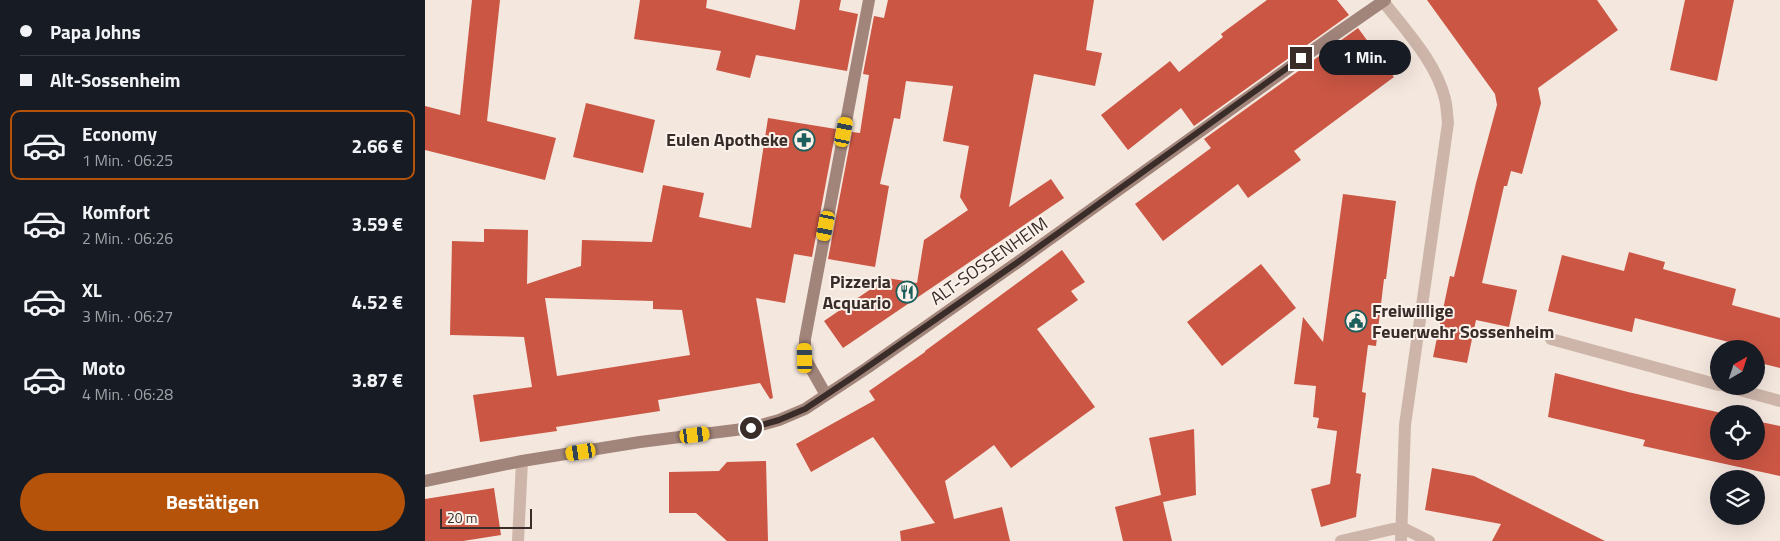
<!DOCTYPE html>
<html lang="de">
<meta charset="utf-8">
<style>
:root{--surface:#171b24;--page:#20242c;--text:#f1f3f6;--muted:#9ea1a6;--line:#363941;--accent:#b45309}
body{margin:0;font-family:"Titillium Web",sans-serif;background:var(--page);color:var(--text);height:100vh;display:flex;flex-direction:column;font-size:19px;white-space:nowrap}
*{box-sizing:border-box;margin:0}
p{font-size:16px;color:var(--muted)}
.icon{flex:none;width:28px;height:28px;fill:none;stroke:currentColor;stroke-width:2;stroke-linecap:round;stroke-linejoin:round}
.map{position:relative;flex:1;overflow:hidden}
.details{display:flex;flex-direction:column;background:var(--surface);width:425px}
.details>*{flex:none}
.guide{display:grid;align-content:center;height:110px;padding:0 20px;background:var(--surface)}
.needle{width:32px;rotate:39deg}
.tools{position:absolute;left:1285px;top:340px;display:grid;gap:10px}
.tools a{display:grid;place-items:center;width:55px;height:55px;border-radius:50%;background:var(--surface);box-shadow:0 5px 20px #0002;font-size:25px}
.scale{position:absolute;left:15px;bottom:12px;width:92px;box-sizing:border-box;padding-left:5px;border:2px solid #3a2d29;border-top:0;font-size:14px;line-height:18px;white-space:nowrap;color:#3a2d29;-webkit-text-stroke:4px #fbf2eb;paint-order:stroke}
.end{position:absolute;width:22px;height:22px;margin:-11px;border:6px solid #3a2d29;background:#fff;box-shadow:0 0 0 2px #fff}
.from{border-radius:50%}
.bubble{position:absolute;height:35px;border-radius:18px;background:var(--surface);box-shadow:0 5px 20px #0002;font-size:16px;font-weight:700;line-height:35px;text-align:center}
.car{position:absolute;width:15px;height:30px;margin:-15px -8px;border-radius:6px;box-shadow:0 0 4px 1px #0007;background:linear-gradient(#f5c518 24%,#345 0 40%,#f5c518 0 76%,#345 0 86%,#f5c518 0)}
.guide b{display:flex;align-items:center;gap:18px;height:48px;font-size:19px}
.guide b+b{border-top:1px solid var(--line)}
.guide i{width:12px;height:12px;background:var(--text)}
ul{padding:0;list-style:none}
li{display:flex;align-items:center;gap:15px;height:70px;margin:0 10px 8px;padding:0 10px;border:2px solid transparent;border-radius:10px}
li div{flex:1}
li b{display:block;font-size:19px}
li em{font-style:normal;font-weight:700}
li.active{border-color:var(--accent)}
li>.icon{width:45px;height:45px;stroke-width:1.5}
.cta{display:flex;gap:10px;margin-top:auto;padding:10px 20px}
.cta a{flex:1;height:58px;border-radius:30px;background:var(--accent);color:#fff;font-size:20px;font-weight:700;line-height:58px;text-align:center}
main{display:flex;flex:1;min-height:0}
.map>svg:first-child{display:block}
</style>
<main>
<section class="details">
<div class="guide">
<b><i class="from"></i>Papa Johns</b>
<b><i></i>Alt-Sossenheim</b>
</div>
<ul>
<li class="active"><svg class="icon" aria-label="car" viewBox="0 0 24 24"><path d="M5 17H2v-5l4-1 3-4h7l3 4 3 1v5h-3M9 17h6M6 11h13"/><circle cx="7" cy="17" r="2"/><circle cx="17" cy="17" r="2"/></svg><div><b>Economy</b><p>1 Min. · 06:25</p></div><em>2.66 €</em></li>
<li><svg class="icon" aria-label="car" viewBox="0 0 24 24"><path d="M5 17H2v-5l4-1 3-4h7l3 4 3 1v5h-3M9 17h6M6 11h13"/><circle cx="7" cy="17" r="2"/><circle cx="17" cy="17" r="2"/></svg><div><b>Komfort</b><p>2 Min. · 06:26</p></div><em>3.59 €</em></li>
<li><svg class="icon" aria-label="car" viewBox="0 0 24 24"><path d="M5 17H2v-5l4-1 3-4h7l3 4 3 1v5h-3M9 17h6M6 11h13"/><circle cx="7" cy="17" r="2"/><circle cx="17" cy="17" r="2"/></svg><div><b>XL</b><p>3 Min. · 06:27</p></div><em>4.52 €</em></li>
<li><svg class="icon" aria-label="car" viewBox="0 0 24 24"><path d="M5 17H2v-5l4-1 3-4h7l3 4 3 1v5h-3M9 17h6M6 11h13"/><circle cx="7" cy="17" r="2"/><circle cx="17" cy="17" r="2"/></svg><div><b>Moto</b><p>4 Min. · 06:28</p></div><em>3.87 €</em></li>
</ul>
<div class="cta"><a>Bestätigen</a></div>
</section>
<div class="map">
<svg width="1355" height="541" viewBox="0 0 1355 541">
<rect width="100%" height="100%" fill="#f4e7de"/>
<!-- building -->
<path fill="#cb5644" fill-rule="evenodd" d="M 47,0 L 75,0 L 62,121 L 131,138 L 120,180 L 0,150 L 0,106 L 35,115 Z
M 215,0 L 282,0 L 281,8 L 370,30 L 375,0 L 416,0 L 414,10 L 433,14 L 422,71 L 331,55 L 325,78 L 291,70 L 296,51 L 209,39 Z
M 463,0 L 669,0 L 661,50 L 677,53 L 670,86 L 609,74 L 584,207 L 626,179 L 639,198 L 418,348 L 399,321 L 462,278 L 492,283 L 499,240 L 543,210 L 535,197 L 544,146 L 518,141 L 528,86 L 481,81 L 475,119 L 469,118 L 455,184 L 464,186 L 450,267 L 403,259 L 427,132 L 435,133 L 444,75 L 438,74 L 449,16 L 459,18 Z
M 842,0 L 912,0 L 924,15 L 769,126 L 756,108 L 703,150 L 676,115 L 745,61 L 754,72 L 798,37 L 796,34 Z
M 1002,0 L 1172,0 L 1193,30 L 1113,88 L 1116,103 L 1097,174 L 1086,171 L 1082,186 L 1079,186 L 1057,283 L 1092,290 L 1084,327 L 1051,320 L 1042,363 L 1008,357 L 1025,276 L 1029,277 L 1051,183 L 1072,105 L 1070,94 Z
M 1260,0 L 1309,0 L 1292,81 L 1245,70 Z
M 933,28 L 969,77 L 869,151 L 876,160 L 823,198 L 813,184 L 738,241 L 710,204 L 786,148 L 779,139 Z
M 161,103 L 230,120 L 218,173 L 148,157 Z
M 343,118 L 411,129 L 387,257 L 369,254 L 360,303 L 331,298 L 348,398 L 345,399 L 335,383 L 233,400 L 235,411 L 131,427 L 132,431 L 55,442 L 48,395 L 107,387 L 99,337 L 25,335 L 27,241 L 59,242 L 59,229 L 103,230 L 102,284 L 156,266 L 157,240 L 227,242 L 238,185 L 279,193 L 274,217 L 326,228 ZM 120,298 L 228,301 L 228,309 L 257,310 L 265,355 L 132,376 Z
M 918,194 L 971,201 L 961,279 L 959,279 L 951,346 L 943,345 L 937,392 L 941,393 L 931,473 L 936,474 L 931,517 L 896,527 L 886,489 L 905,484 L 912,431 L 892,428 L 894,418 L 888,417 L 891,386 L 869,384 L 878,317 L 898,342 Z
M 637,250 L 660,282 L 646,291 L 653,300 L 612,329 L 670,407 L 586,468 L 569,445 L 520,481 L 529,519 L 577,507 L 585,541 L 476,541 L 475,531 L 510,523 L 448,437 L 386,472 L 371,444 L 450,400 L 444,391 L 500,352 L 500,351 Z
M 1204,252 L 1240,262 L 1238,269 L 1311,289 L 1307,305 L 1355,318 L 1355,368 L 1331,362 L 1331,349 L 1210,318 L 1207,332 L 1123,311 L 1137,255 L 1199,271 Z
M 836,264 L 871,308 L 797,366 L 762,322 Z
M 1130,373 L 1203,392 L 1301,414 L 1294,414 L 1294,451 L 1331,451 L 1331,421 L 1355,426 L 1355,476 L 1218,446 L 1220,440 L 1123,417 Z
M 769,429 L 771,495 L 738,502 L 747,541 L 698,541 L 690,507 L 736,495 L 724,438 Z
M 341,461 L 343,541 L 302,541 L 271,513 L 244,513 L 244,472 L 294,471 L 302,462 Z
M 1007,468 L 1049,476 L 1180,541 L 1067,541 L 1076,524 L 1000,510 Z
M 69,488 L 76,535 L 38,541 L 0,541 L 0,499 Z"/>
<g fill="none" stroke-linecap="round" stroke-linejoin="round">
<!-- street -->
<path stroke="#cdb5a9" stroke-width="12" d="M 958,1 C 981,31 1011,62 1020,99 C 1022,107 1022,115 1023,123 L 980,425 L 976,541
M 1126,339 L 1294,385
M 1300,386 L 1355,401
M 93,541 L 97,461
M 916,541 L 976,527 L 1004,541"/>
<!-- secondary -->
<path stroke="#a1847a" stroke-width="12" d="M 401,395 L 380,358 L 380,339 L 444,0
M 0,481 L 97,461 L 215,442 L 326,428 L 354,420 L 380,409 L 442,368 L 593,262 L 908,36 L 960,0"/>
</g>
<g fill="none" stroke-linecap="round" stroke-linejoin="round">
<!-- route -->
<path stroke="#3a2d29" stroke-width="6" d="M 326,428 L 354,420 L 380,409 L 428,377 L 593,262 L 876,58"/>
</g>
<!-- icons -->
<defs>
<g id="pharmacy-ring" transform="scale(1.125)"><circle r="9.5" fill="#fbf2eb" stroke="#1c5e5b" stroke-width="1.5"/><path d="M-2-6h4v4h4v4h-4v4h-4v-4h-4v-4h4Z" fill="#1c5e5b"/></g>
<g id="restaurant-ring" transform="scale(1.125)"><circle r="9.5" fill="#fbf2eb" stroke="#1c5e5b" stroke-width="1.5"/><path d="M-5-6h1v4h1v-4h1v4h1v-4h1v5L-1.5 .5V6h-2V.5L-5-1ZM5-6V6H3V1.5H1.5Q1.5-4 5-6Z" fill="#1c5e5b"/></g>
<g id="civic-ring" transform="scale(1.125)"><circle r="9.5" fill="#fbf2eb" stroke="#1c5e5b" stroke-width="1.5"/><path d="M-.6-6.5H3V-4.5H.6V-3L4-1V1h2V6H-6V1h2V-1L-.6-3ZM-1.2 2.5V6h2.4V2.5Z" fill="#1c5e5b"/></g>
</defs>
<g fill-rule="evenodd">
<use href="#pharmacy-ring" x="379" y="140"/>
<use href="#restaurant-ring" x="482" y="292"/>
<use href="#civic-ring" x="931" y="321"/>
</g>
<g text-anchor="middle" stroke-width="4" stroke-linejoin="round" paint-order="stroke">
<!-- poi labels -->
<g font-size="18" font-weight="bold" fill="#3a2d29" stroke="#fbf2eb" text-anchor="end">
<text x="363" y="146">Eulen Apotheke</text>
<text x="466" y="288">Pizzeria<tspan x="466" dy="21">Acquario</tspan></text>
<text x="947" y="317" text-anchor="start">Freiwillige<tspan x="947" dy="21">Feuerwehr Sossenheim</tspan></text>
</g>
<!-- street labels -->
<g font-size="18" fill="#3a2d29" stroke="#fbf2eb">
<text transform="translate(564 261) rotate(-35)" y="6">ALT-SOSSENHEIM</text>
</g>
</g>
</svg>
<div class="tools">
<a><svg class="needle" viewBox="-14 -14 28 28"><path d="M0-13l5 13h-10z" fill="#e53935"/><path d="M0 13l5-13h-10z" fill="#9ea1a6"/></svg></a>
<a><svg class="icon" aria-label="locate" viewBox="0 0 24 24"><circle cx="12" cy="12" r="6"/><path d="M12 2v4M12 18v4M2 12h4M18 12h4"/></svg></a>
<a><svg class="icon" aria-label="layers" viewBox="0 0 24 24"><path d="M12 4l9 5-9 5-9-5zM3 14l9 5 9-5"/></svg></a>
</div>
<div class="scale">20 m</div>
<i class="end from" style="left:326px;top:428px"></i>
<i class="end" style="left:876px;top:58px"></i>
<div class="bubble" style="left:894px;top:40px;width:92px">1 Min.</div>
<i class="car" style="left:419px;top:132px;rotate:11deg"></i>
<i class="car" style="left:401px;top:226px;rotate:191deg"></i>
<i class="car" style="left:380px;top:358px;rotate:359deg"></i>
<i class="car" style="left:270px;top:435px;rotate:83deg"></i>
<i class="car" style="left:156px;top:452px;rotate:261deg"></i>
</div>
</main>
